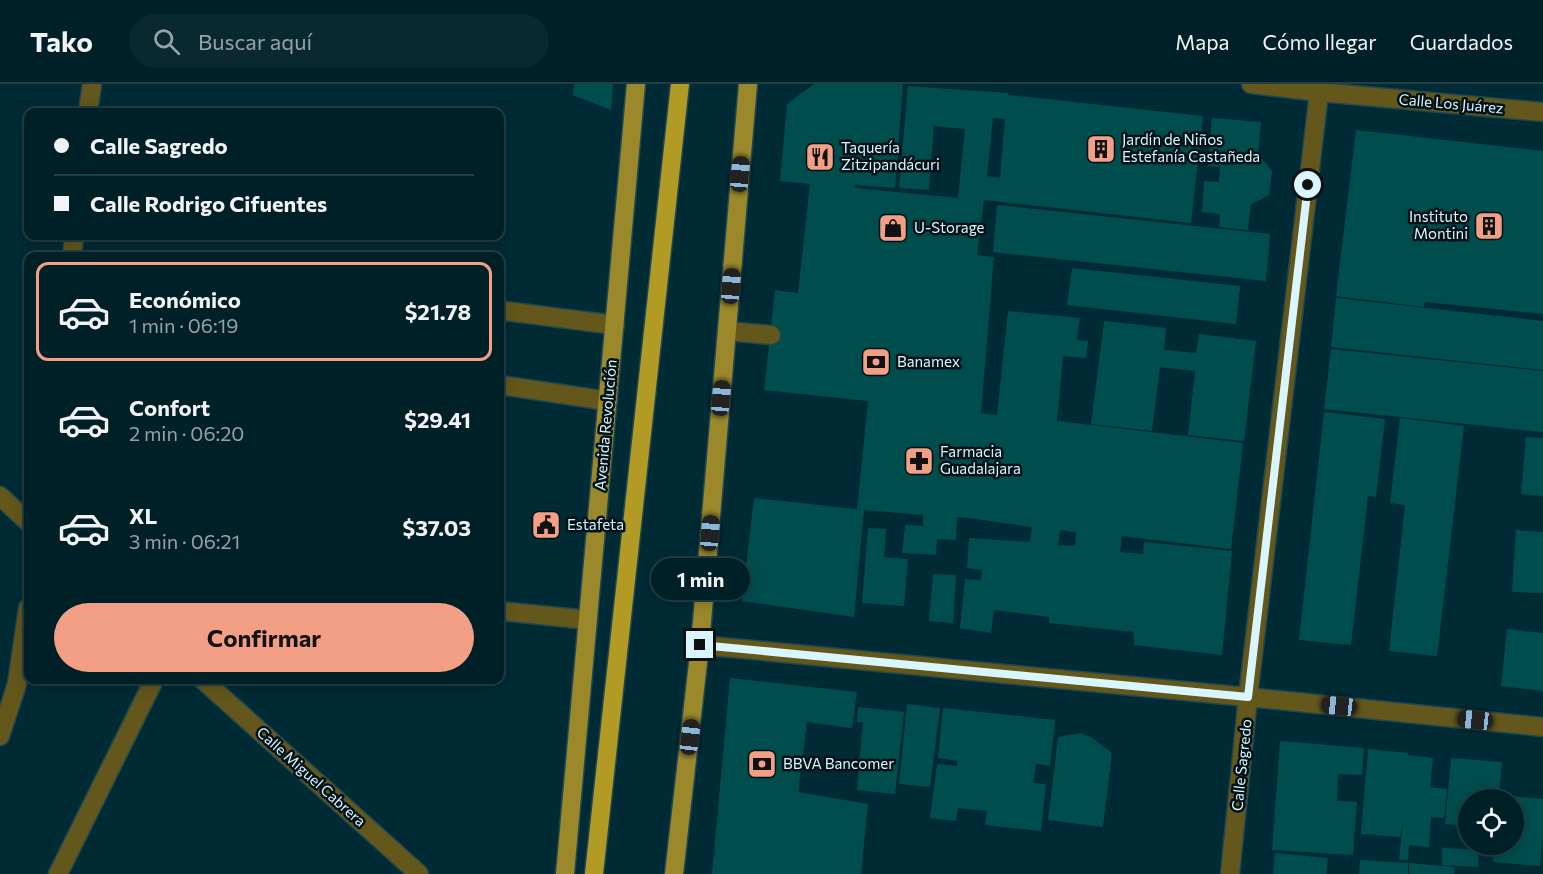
<!DOCTYPE html>
<html lang="es">
<meta charset="utf-8">
<style>
:root{--surface:#002028;--page:#0a2830;--text:#f1f3f6;--muted:#95a3a8;--line:#223e45;--accent:#f39f85}
body{margin:0;font-family:Commissioner,sans-serif;background:var(--page);color:var(--text);height:100vh;display:flex;flex-direction:column;font-size:22px;white-space:nowrap}
*{box-sizing:border-box;margin:0}
p{font-size:20px;color:var(--muted)}
.icon{flex:none;width:33px;height:33px;fill:none;stroke:currentColor;stroke-width:2;stroke-linecap:round;stroke-linejoin:round}
.map{position:relative;flex:1;overflow:hidden}
.sheet{position:absolute;left:24px;top:168px;width:480px;height:432px;display:flex;flex-direction:column;background:var(--surface);border-radius:12px;box-shadow:0 3px 15px #0003,0 0 0 2px var(--line)}
.sheet>*{flex:none}
.banner{position:absolute;left:24px;top:24px;width:480px;height:132px;border-radius:12px;box-shadow:0 3px 15px #0003,0 0 0 2px var(--line);display:grid;align-content:center;height:132px;padding:0 30px;background:var(--surface)}
.controls{position:absolute;left:1458px;top:705px;display:grid;gap:12px}
.controls a{display:grid;place-items:center;width:66px;height:66px;border-radius:50%;background:var(--surface);box-shadow:0 3px 15px #0003,0 0 0 2px var(--line);font-size:30px}
.end{position:absolute;width:27px;height:27px;margin:-14px;border:8px solid #d9f6ff;background:#111;box-shadow:0 0 0 3px #111}
.from{border-radius:50%}
.bubble{position:absolute;height:42px;border-radius:21px;background:var(--surface);box-shadow:0 3px 15px #0003,0 0 0 2px var(--line);font-size:20px;font-weight:700;line-height:42px;text-align:center}
.car{position:absolute;width:18px;height:36px;margin:-18px -9px;border-radius:8px;box-shadow:0 0 4px 2px #0007;background:linear-gradient(#222 24%,#8ab4d8 0 40%,#222 0 76%,#8ab4d8 0 86%,#222 0)}
.banner b{display:flex;align-items:center;gap:21px;height:57px;font-size:22px}
.banner b+b{border-top:2px solid var(--line)}
.banner i{width:15px;height:15px;background:var(--text)}
ul{padding:10px 0 0;list-style:none}
li{display:flex;align-items:center;gap:18px;height:99px;margin:0 12px 9px;padding:0 18px;border:3px solid transparent;border-radius:12px}
li div{flex:1}
li b{display:block;font-size:22px}
li em{font-style:normal;font-weight:700}
li.active{border-color:var(--accent)}
li>.icon{width:54px;height:54px;stroke-width:1.5}
.cta{display:flex;gap:12px;margin-top:auto;padding:12px 30px}
.cta a{flex:1;height:69px;border-radius:36px;background:var(--accent);color:#111;font-size:24px;font-weight:700;line-height:69px;text-align:center}
header{display:flex;align-items:center;gap:36px;box-sizing:border-box;height:84px;padding:0 30px;background:var(--surface);border-bottom:2px solid var(--line)}
header strong{font-size:28px}
nav{display:flex;gap:33px;margin-inline-start:auto;font-size:21px}
.search{width:420px;height:54px;background:var(--page);display:flex;align-items:center;gap:15px;box-sizing:border-box;padding:0 21px;border-radius:33px;color:var(--muted);font-size:22px}
.map>svg:first-child{display:block}
</style>
<header>
<strong>Tako</strong>
<div class="search"><svg class="icon" aria-label="search" viewBox="0 0 24 24"><circle cx="10" cy="10" r="6"/><path d="M15 15l6 6"/></svg>Buscar aquí</div>
<nav><a>Mapa</a><a>Cómo llegar</a><a>Guardados</a></nav>
</header>
<div class="map">
<svg width="1543" height="790" viewBox="0 0 1543 790">
<rect width="100%" height="100%" fill="#002b35"/>
<!-- building -->
<path fill="#004d4e" fill-rule="evenodd" d="M 574,0 L 613,0 L 611,26 L 573,11 Z
M 814,0 L 903,0 L 895,104 L 855,101 L 855,104 L 958,114 L 965,45 L 934,42 L 929,106 L 899,104 L 908,2 L 1008,9 L 1008,11 L 1203,32 L 1191,139 L 984,116 L 977,171 L 994,173 L 981,329 L 997,331 L 1008,227 L 1080,234 L 1077,256 L 1088,257 L 1086,274 L 1063,272 L 1057,337 L 1243,359 L 1231,465 L 1122,452 L 1120,468 L 1143,470 L 1144,458 L 1232,467 L 1222,571 L 1134,561 L 1134,548 L 1049,539 L 1049,533 L 994,526 L 991,549 L 960,544 L 965,495 L 981,496 L 982,486 L 967,484 L 969,454 L 1030,458 L 1032,443 L 969,434 L 957,433 L 956,456 L 937,455 L 936,471 L 902,469 L 905,441 L 923,442 L 923,431 L 864,426 L 854,533 L 742,517 L 754,414 L 864,426 L 857,425 L 868,317 L 764,306 L 775,206 L 798,209 L 810,100 L 780,97 L 787,20 ZM 993,34 L 1005,35 L 1000,94 L 987,92 ZM 1060,446 L 1076,448 L 1075,462 L 1058,461 Z
M 1212,34 L 1261,38 L 1258,70 L 1272,87 L 1269,111 L 1251,120 L 1248,146 L 1219,143 L 1220,130 L 1202,128 L 1204,97 L 1219,98 L 1220,83 L 1208,82 Z
M 1356,46 L 1543,67 L 1543,230 L 1425,218 L 1424,223 L 1336,212 Z
M 997,121 L 1270,150 L 1266,197 L 993,168 Z
M 1072,184 L 1240,202 L 1236,240 L 1067,221 Z
M 1336,214 L 1543,237 L 1543,286 L 1331,263 Z
M 1104,237 L 1166,244 L 1164,266 L 1196,269 L 1199,250 L 1256,257 L 1244,357 L 1188,351 L 1195,287 L 1160,283 L 1152,347 L 1091,340 Z
M 1331,265 L 1543,287 L 1543,348 L 1324,325 Z
M 1324,328 L 1385,335 L 1376,413 L 1368,412 L 1351,561 L 1299,556 Z
M 1400,334 L 1464,342 L 1437,572 L 1389,567 L 1405,421 L 1390,419 Z
M 1526,353 L 1543,354 L 1543,412 L 1521,410 Z
M 868,444 L 886,445 L 884,473 L 908,475 L 904,522 L 862,519 Z
M 1516,446 L 1543,448 L 1543,509 L 1512,508 Z
M 933,490 L 956,491 L 953,539 L 929,537 Z
M 1507,545 L 1543,549 L 1543,607 L 1501,602 Z
M 730,594 L 857,608 L 852,644 L 807,638 L 798,708 L 868,720 L 861,790 L 712,790 Z
M 907,620 L 940,624 L 930,703 L 899,700 Z
M 858,623 L 904,628 L 895,710 L 857,706 L 863,638 L 857,638 Z
M 943,624 L 1055,636 L 1050,682 L 1036,680 L 1033,699 L 1046,700 L 1041,747 L 985,741 L 987,727 L 958,724 L 956,737 L 930,734 L 937,680 L 957,682 L 957,677 L 938,674 Z
M 1080,649 L 1091,653 L 1112,669 L 1103,743 L 1048,736 L 1058,653 Z
M 1280,657 L 1364,664 L 1362,691 L 1338,690 L 1337,717 L 1357,718 L 1353,771 L 1272,766 Z
M 1368,665 L 1408,669 L 1408,671 L 1433,674 L 1430,703 L 1447,705 L 1444,734 L 1431,733 L 1429,763 L 1409,761 L 1408,776 L 1399,776 L 1403,737 L 1400,753 L 1361,750 Z
M 1451,674 L 1502,678 L 1499,711 L 1543,715 L 1543,751 L 1540,782 L 1493,778 L 1495,760 L 1514,760 L 1514,716 L 1468,716 L 1468,742 L 1445,740 Z
M 1442,764 L 1479,766 L 1478,783 L 1442,781 Z
M 1275,769 L 1328,774 L 1326,790 L 1273,790 Z
M 1360,776 L 1408,779 L 1408,790 L 1359,790 Z
M 1409,779 L 1455,783 L 1454,790 L 1409,790 Z"/>
<g fill="none" stroke-linecap="round" stroke-linejoin="round">
<!-- minor casing -->
<g stroke="#1e4751" stroke-width="21">
<path id="minor" d="M 1251,0 L 1319,8 L 1543,28
M 88,28 L 92,0
M 72,172 L 74,152
M 500,230 L 505,227 L 615,241
M 727,247 L 771,251
M 500,301 L 608,317
M 0,412 L 28,438
M 500,527 L 588,536
M 700,561 L 1248,613 L 1543,643
M 203,596 L 419,790
M 0,652 L 17,600 L 28,524
M 58,790 L 154,596
M 1230,790 L 1248,613 L 1320,0"/>
</g>
<!-- major casing -->
<g stroke="#1e4751" stroke-width="21">
<path id="major" d="M 565,790 L 636,0
M 674,790 L 700,561 L 748,0"/>
</g>
<!-- highway casing -->
<g stroke="#1e4751" stroke-width="21">
<path id="highway" d="M 594,790 L 680,0"/>
</g>
<!-- minor -->
<use href="#minor" stroke="#63571c" stroke-width="18"/>
<!-- major -->
<use href="#major" stroke="#9a882b" stroke-width="18"/>
<!-- highway -->
<use href="#highway" stroke="#b19b24" stroke-width="18"/>
</g>
<g fill="none" stroke-linecap="round" stroke-linejoin="round">
<!-- route -->
<path stroke="#d9f6ff" stroke-width="8" d="M 700,561 L 1248,613 L 1308,101"/>
</g>
<!-- icons -->
<defs>
<g id="building-square" transform="scale(1.5)"><rect x="-9" y="-9" width="18" height="18" rx="4" fill="#f39f85" stroke="#001218"/><path d="M-4-6H4V6H1V3H-1V6H-4ZM-2.5-4.3h1.7v1.8h-1.7ZM.8-4.3h1.7v1.8H.8ZM-2.5-1h1.7V.8h-1.7ZM.8-1h1.7V.8H.8Z" fill="#111"/></g>
<g id="restaurant-square" transform="scale(1.5)"><rect x="-9" y="-9" width="18" height="18" rx="4" fill="#f39f85" stroke="#001218"/><path d="M-5-6h1v4h1v-4h1v4h1v-4h1v5L-1.5 .5V6h-2V.5L-5-1ZM5-6V6H3V1.5H1.5Q1.5-4 5-6Z" fill="#111"/></g>
<g id="shop-square" transform="scale(1.5)"><rect x="-9" y="-9" width="18" height="18" rx="4" fill="#f39f85" stroke="#001218"/><path d="M-5-2.5h2.3a2.7 3.5 0 0 1 5.4 0H5L5.5 6h-11ZM-1.5-2.5h3a1.5 2.3 0 0 0-3 0Z" fill="#111"/></g>
<g id="bank-square" transform="scale(1.5)"><rect x="-9" y="-9" width="18" height="18" rx="4" fill="#f39f85" stroke="#001218"/><path d="M-6-4H6V4H-6ZM0-2.3a2.3 2.3 0 1 0 0 4.6a2.3 2.3 0 1 0 0-4.6Z" fill="#111"/></g>
<g id="pharmacy-square" transform="scale(1.5)"><rect x="-9" y="-9" width="18" height="18" rx="4" fill="#f39f85" stroke="#001218"/><path d="M-2-6h4v4h4v4h-4v4h-4v-4h-4v-4h4Z" fill="#111"/></g>
<g id="civic-square" transform="scale(1.5)"><rect x="-9" y="-9" width="18" height="18" rx="4" fill="#f39f85" stroke="#001218"/><path d="M-.6-6.5H3V-4.5H.6V-3L4-1V1h2V6H-6V1h2V-1L-.6-3ZM-1.2 2.5V6h2.4V2.5Z" fill="#111"/></g>
</defs>
<g fill-rule="evenodd">
<use href="#building-square" x="1101" y="65"/>
<use href="#restaurant-square" x="820" y="73"/>
<use href="#building-square" x="1489" y="142"/>
<use href="#shop-square" x="893" y="144"/>
<use href="#bank-square" x="876" y="278"/>
<use href="#pharmacy-square" x="919" y="377"/>
<use href="#civic-square" x="546" y="441"/>
<use href="#bank-square" x="762" y="680"/>
</g>
<g text-anchor="middle" stroke-width="5" stroke-linejoin="round" paint-order="stroke">
<!-- street labels -->
<g font-size="15" fill="#d9f6ff" stroke="#001218">
<text transform="translate(1451 20) rotate(5)" y="5">Calle Los Juárez</text>
<text transform="translate(606 341) rotate(-85)" y="5">Avenida Revolución</text>
<text transform="translate(1242 681) rotate(-84)" y="5">Calle Sagredo</text>
<text transform="translate(311 693) rotate(42)" y="5">Calle Miguel Cabrera</text>
</g>
<!-- poi labels -->
<g font-size="15" fill="#d9f6ff" stroke="#001218" text-anchor="start">
<text x="1122" y="61">Jardín de Niños<tspan x="1122" dy="17">Estefanía Castañeda</tspan></text>
<text x="841" y="69">Taquería<tspan x="841" dy="17">Zitzipandácuri</tspan></text>
<text x="1468" y="138" text-anchor="end">Instituto<tspan x="1468" dy="17">Montini</tspan></text>
<text x="914" y="149">U-Storage</text>
<text x="897" y="283">Banamex</text>
<text x="940" y="373">Farmacia<tspan x="940" dy="17">Guadalajara</tspan></text>
<text x="567" y="446">Estafeta</text>
<text x="783" y="685">BBVA Bancomer</text>
</g>
</g>
</svg>
<div class="controls">
<a><svg class="icon" aria-label="locate" viewBox="0 0 24 24"><circle cx="12" cy="12" r="6"/><path d="M12 2v4M12 18v4M2 12h4M18 12h4"/></svg></a>
</div>
<i class="end from" style="left:1308px;top:101px"></i>
<i class="end" style="left:700px;top:561px"></i>
<div class="bubble" style="left:651px;top:474px;width:99px">1 min</div>
<i class="car" style="left:740px;top:90px;rotate:5deg"></i>
<i class="car" style="left:731px;top:202px;rotate:5deg"></i>
<i class="car" style="left:721px;top:314px;rotate:5deg"></i>
<i class="car" style="left:710px;top:449px;rotate:5deg"></i>
<i class="car" style="left:1339px;top:622px;rotate:276deg"></i>
<i class="car" style="left:1475px;top:636px;rotate:276deg"></i>
<i class="car" style="left:690px;top:653px;rotate:7deg"></i>
<div class="banner">
<b><i class="from"></i>Calle Sagredo</b>
<b><i></i>Calle Rodrigo Cifuentes</b>
</div>
<section class="sheet">
<ul>
<li class="active"><svg class="icon" aria-label="car" viewBox="0 0 24 24"><path d="M5 17H2v-5l4-1 3-4h7l3 4 3 1v5h-3M9 17h6M6 11h13"/><circle cx="7" cy="17" r="2"/><circle cx="17" cy="17" r="2"/></svg><div><b>Económico</b><p>1 min · 06:19</p></div><em>$21.78</em></li>
<li><svg class="icon" aria-label="car" viewBox="0 0 24 24"><path d="M5 17H2v-5l4-1 3-4h7l3 4 3 1v5h-3M9 17h6M6 11h13"/><circle cx="7" cy="17" r="2"/><circle cx="17" cy="17" r="2"/></svg><div><b>Confort</b><p>2 min · 06:20</p></div><em>$29.41</em></li>
<li><svg class="icon" aria-label="car" viewBox="0 0 24 24"><path d="M5 17H2v-5l4-1 3-4h7l3 4 3 1v5h-3M9 17h6M6 11h13"/><circle cx="7" cy="17" r="2"/><circle cx="17" cy="17" r="2"/></svg><div><b>XL</b><p>3 min · 06:21</p></div><em>$37.03</em></li>
</ul>
<div class="cta"><a>Confirmar</a></div>
</section>
</div>
